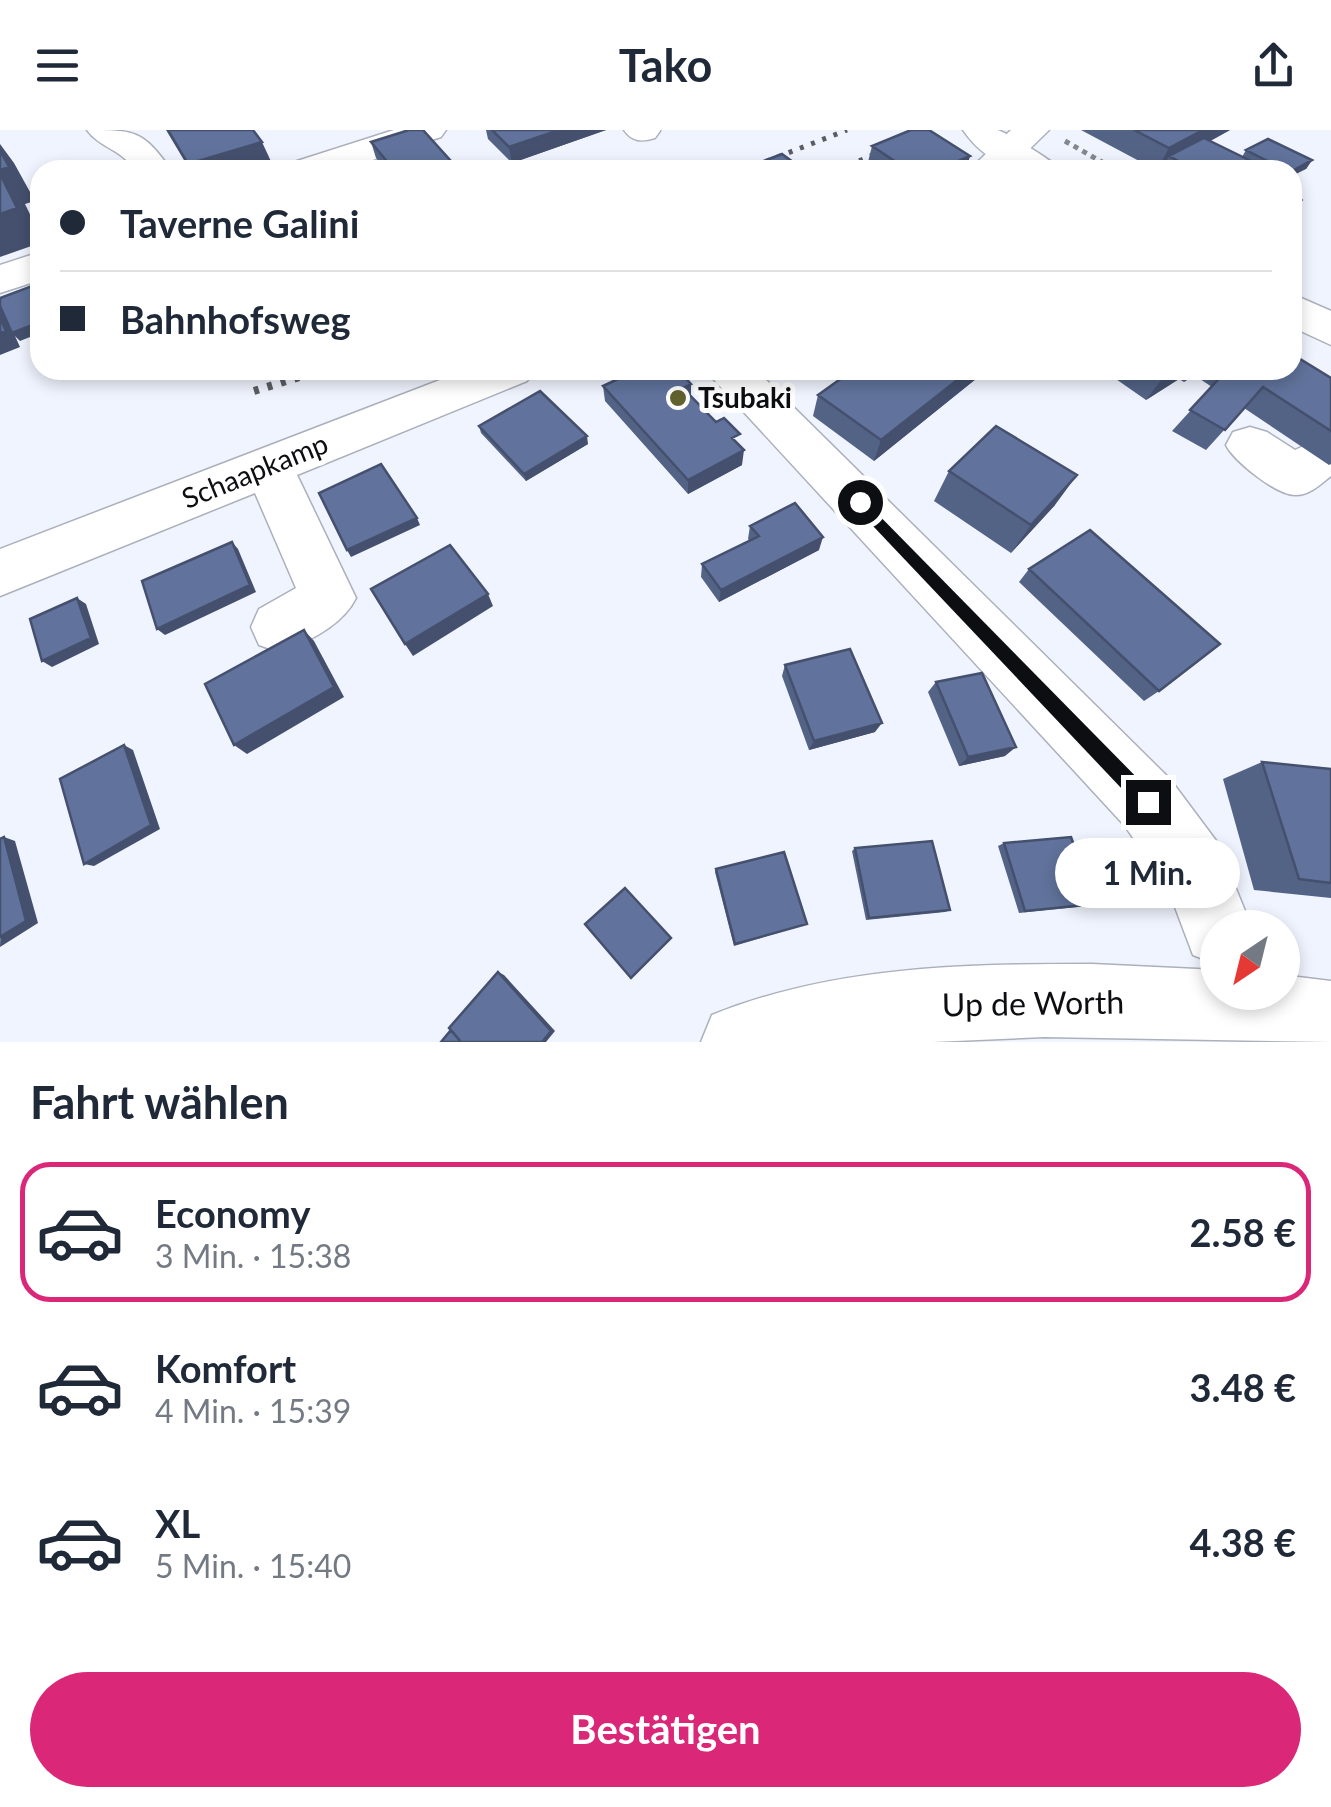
<!DOCTYPE html>
<html lang="de">
<meta charset="utf-8">
<style>
:root{--surface:#fff;--page:#f2f2f3;--text:#1f2937;--muted:#747a83;--line:#e0e1e3;--accent:#db2777}
body{margin:0;font-family:Lato,sans-serif;background:var(--page);color:var(--text);height:100vh;display:flex;flex-direction:column;font-size:38px;white-space:nowrap}
*{box-sizing:border-box;margin:0}
p{font-size:32px;color:var(--muted)}
.icon{flex:none;width:55px;height:55px;fill:none;stroke:currentColor;stroke-width:2;stroke-linecap:round;stroke-linejoin:round}
.map{position:relative;height:912px;overflow:hidden}
.sheet{display:flex;flex-direction:column;background:var(--surface);flex:1}
.sheet>*{flex:none}
.banner{position:absolute;left:30px;top:30px;width:1272px;height:220px;border-radius:30px;box-shadow:0 5px 15px #0003;display:grid;align-content:center;height:220px;padding:0 30px;background:var(--surface)}
.needle{width:65px;rotate:215deg}
.tools{position:absolute;left:1200px;top:780px;display:grid;gap:20px}
.tools a{display:grid;place-items:center;width:100px;height:100px;border-radius:50%;background:var(--surface);box-shadow:0 5px 15px #0003;font-size:50px}
.end{position:absolute;width:45px;height:45px;margin:-22px;border:12px solid #0d0e12;background:#fff;box-shadow:0 0 0 5px #fff}
.from{border-radius:50%}
.bubble{position:absolute;height:70px;border-radius:35px;background:var(--surface);box-shadow:0 5px 15px #0003;font-size:32px;font-weight:700;line-height:70px;text-align:center}
.banner b{display:flex;align-items:center;gap:35px;height:95px;font-size:38px}
.banner b+b{border-top:2px solid var(--line)}
.banner i{width:25px;height:25px;background:var(--text)}
ul{padding:0;list-style:none}
li{display:flex;align-items:center;gap:30px;height:140px;margin:0 20px 15px;padding:0 10px;border:5px solid transparent;border-radius:30px}
li div{flex:1}
li b{display:block;font-size:38px}
li em{font-style:normal;font-weight:700}
li.active{border-color:var(--accent)}
li>.icon{width:90px;height:90px;stroke-width:1.5}
h2{padding:0 30px;font-size:45px;line-height:120px}
.primary-button{display:flex;gap:20px;margin-top:auto;padding:20px 30px}
.primary-button a{flex:1;height:115px;border-radius:60px;background:var(--accent);color:#fff;font-size:40px;font-weight:700;line-height:115px;text-align:center}
header{display:flex;justify-content:space-between;align-items:center;height:130px;padding:0 30px;background:var(--surface);font-size:45px;font-weight:700}
.map>svg:first-child{display:block}
</style>
<header><svg class="icon" aria-label="menu" viewBox="0 0 24 24"><path d="M4 6h16M4 12h16M4 18h16"/></svg>Tako<svg class="icon" aria-label="share" viewBox="0 0 24 24"><path d="M12 15V3M7 8l5-5 5 5M5 13v7h14v-7"/></svg></header>
<div class="map">
<svg width="1331" height="912" viewBox="0 0 1331 912">
<rect width="100%" height="100%" fill="#f0f4fe"/>
<g fill="none" stroke-linecap="round" stroke-linejoin="round">
<!-- minor casing -->
<g stroke="#abb0bc" stroke-width="3">
<path id="minor" d="M 87,0 C 134,0 143,0 171,40 L 135,40 C 121,19 100,18 87,0 Z
M 394,0 L 446,0 L 441,7 L 343,40 L 289,40 L 294,32 Z
M 624,0 L 660,0 L 660,1 L 655,8 C 642,12 632,12 624,0 Z
M 1011,0 L 1049,0 L 1008,40 L 969,40 Z
M 40,122 L 40,150 L 0,163 L 0,135 Z
M 466,240 L 534,240 L 527,251 L 297,345 L 356,468 C 342,496 308,512 279,522 L 259,515 L 251,497 L 259,479 L 296,458 L 255,363 L 0,466 L 0,419 Z
M 705,240 L 756,240 L 1170,649 L 1217,712 L 1252,798 L 1218,798 L 1218,835 L 1193,825 L 1167,756 L 1124,695 Z
M 1250,297 L 1267,302 L 1295,320 L 1319,309 L 1331,313 L 1331,346 C 1321,354 1310,365 1296,365 C 1277,366 1234,331 1226,315 L 1233,302 Z
M 1092,834 L 1218,840 L 1218,862 L 1282,862 L 1282,845 L 1331,851 L 1331,912 L 1044,907 L 933,912 L 701,912 L 712,885 C 833,836 964,834 1092,834 Z"/>
</g>
<!-- major casing -->
<g stroke="#abb0bc" stroke-width="3">
<path id="major" d="M 963,0 C 974,0 986,0 997,0 C 1005,1 1056,33 1061,40 C 1019,40 989,38 963,0 Z
M 1292,164 L 1331,181 L 1331,215 L 1292,197 Z"/>
</g>
<!-- path -->
<path stroke="#85878f" stroke-width="5" stroke-dasharray="5 5" stroke-linecap="butt" d="M 1065,11 L 1116,40"/>
<!-- minor -->
<use href="#minor" fill="#fff" fill-rule="evenodd"/>
<!-- major -->
<use href="#major" fill="#fff" fill-rule="evenodd"/>
<!-- rail-far1 -->
<path stroke="#5b5d63" stroke-width="5" stroke-dasharray="4 8" stroke-linecap="butt" d="M 744,40 L 847,0
M 837,40 L 933,0"/>
<!-- rail -->
<path stroke="#5b5d63" stroke-width="8" stroke-dasharray="5 9" stroke-linecap="butt" d="M 254,261 L 322,240"/>
</g>
<!-- wall -->
<path fill="#536386" d="M 166,0 L 253,0 L 275,40 L 190,40 Z
M 486,0 L 606,0 L 512,33 L 488,9 Z
M 1081,0 L 1230,0 L 1210,11 L 1242,27 L 1246,20 L 1312,30 L 1306,39 L 1292,40 L 1264,40 L 1251,34 L 1247,40 L 1162,40 L 1164,36 L 1156,40 Z
M 371,12 L 459,40 L 387,40 L 376,28 Z
M 872,16 L 966,40 L 881,40 L 868,32 Z
M 853,240 L 987,240 L 874,331 L 813,286 L 818,265 Z
M 1103,240 L 1292,240 L 1331,248 L 1331,334 L 1329,335 L 1244,278 L 1206,320 L 1172,301 L 1212,257 L 1194,245 L 1184,252 L 1179,249 L 1146,270 Z
M 603,256 L 691,266 L 738,314 L 742,335 L 688,364 L 605,271 Z
M 479,296 L 588,314 L 526,351 L 481,303 Z
M 949,341 L 1055,375 L 1011,423 L 934,371 Z
M 750,396 L 819,420 L 719,472 L 701,447 L 702,434 L 750,411 L 748,409 Z
M 1029,439 L 1159,561 L 1144,571 L 1019,452 Z
M 785,535 L 875,602 L 809,620 L 782,546 Z
M 936,552 L 1005,626 L 959,636 L 928,562 Z
M 1262,632 L 1331,639 L 1331,768 L 1254,760 L 1223,649 Z
M 1004,713 L 1095,774 L 1088,776 L 1019,783 L 998,716 Z
M 855,718 L 950,780 L 945,782 L 866,790 L 852,721 Z
M 716,739 L 807,794 L 734,816 L 715,742 Z"/>
<!-- shaded-wall -->
<path fill="#44506d" d="M 559,0 L 606,0 L 512,33 L 509,17 Z
M 1203,0 L 1230,0 L 1176,30 L 1169,26 L 1164,36 L 1157,40 L 1169,18 Z
M 262,12 L 275,40 L 192,40 L 188,34 Z
M 0,14 L 14,33 L 35,71 L 25,74 L 40,105 L 40,113 L 0,127 Z
M 970,26 L 966,40 L 938,40 Z
M 1312,30 L 1306,39 L 1292,46 L 1292,41 Z
M 0,177 L 5,182 L 40,192 L 40,203 L 20,211 L 15,206 L 20,217 L 0,225 Z
M 970,240 L 987,240 L 874,331 L 881,310 Z
M 1177,240 L 1186,240 L 1179,249 L 1146,270 L 1162,249 Z
M 1194,240 L 1199,240 L 1194,245 L 1184,252 Z
M 691,254 L 691,269 L 683,258 Z
M 587,306 L 588,314 L 526,351 L 524,344 Z
M 744,320 L 742,335 L 688,364 L 688,350 Z
M 1077,345 L 1055,375 L 1011,423 L 1031,395 Z
M 417,388 L 420,395 L 351,427 L 347,420 Z
M 823,407 L 819,420 L 719,472 L 721,460 Z
M 232,412 L 238,419 L 256,462 L 165,505 L 157,499 Z
M 488,464 L 493,476 L 413,526 L 405,514 Z
M 77,468 L 86,474 L 99,514 L 52,537 L 42,531 Z
M 304,500 L 314,511 L 344,567 L 247,624 L 234,615 Z
M 882,593 L 875,602 L 809,620 L 814,611 Z
M 124,615 L 133,620 L 160,699 L 94,736 L 84,734 Z
M 1016,617 L 1005,626 L 959,636 L 968,627 Z
M 4,707 L 15,711 L 38,793 L 0,817 Z
M 498,842 L 504,845 L 555,901 L 546,912 L 542,912 Z"/>
<!-- building -->
<path fill="#61739c" stroke="#44506d" stroke-width="2.5" d="M 168,0 L 253,0 L 262,12 L 188,34 Z
M 409,0 L 423,0 L 459,40 L 394,40 L 371,12 Z
M 492,0 L 559,0 L 509,17 Z
M 911,0 L 929,0 L 970,26 L 938,40 L 908,40 L 872,16 Z
M 1134,0 L 1203,0 L 1169,18 Z
M 1204,8 L 1253,32 L 1239,40 L 1195,40 L 1169,26 Z
M 1268,9 L 1312,30 L 1292,41 L 1285,40 L 1246,20 Z
M 0,20 L 9,37 L 0,40 Z
M 782,24 L 804,40 L 740,40 Z
M 0,44 L 17,78 L 0,84 Z
M 1292,65 L 1301,70 L 1292,75 Z
M 40,153 L 40,192 L 12,203 L 0,176 L 0,168 Z
M 0,188 L 6,201 L 0,203 Z
M 1292,224 L 1331,248 L 1331,301 L 1263,257 L 1225,300 L 1190,280 L 1227,240 L 1292,240 Z
M 637,240 L 665,240 L 671,246 L 680,242 L 691,254 L 683,258 L 716,292 L 724,288 L 740,304 L 732,308 L 744,320 L 688,350 L 603,256 Z
M 853,240 L 970,240 L 881,310 L 818,265 Z
M 1149,240 L 1177,240 L 1162,249 Z
M 540,261 L 587,306 L 524,344 L 479,296 Z
M 996,296 L 1077,345 L 1031,395 L 949,341 Z
M 381,334 L 417,388 L 347,420 L 319,363 Z
M 795,373 L 823,407 L 721,460 L 702,434 L 759,406 L 750,396 Z
M 1090,400 L 1220,514 L 1159,561 L 1029,439 Z
M 232,412 L 250,455 L 157,499 L 142,451 Z
M 450,415 L 488,464 L 405,514 L 371,459 Z
M 77,468 L 91,508 L 42,531 L 30,489 Z
M 304,500 L 334,557 L 234,615 L 205,554 Z
M 850,519 L 882,593 L 814,611 L 785,535 Z
M 982,543 L 1016,617 L 968,627 L 936,552 Z
M 124,615 L 151,695 L 84,734 L 60,649 Z
M 1262,632 L 1331,639 L 1331,753 L 1299,749 Z
M 4,707 L 26,791 L 0,807 L 0,709 Z
M 1071,707 L 1095,774 L 1025,781 L 1004,713 Z
M 932,711 L 950,780 L 869,788 L 855,718 Z
M 784,722 L 807,794 L 735,814 L 716,739 Z
M 625,758 L 671,808 L 631,848 L 585,794 Z
M 498,842 L 551,901 L 542,912 L 461,912 L 449,898 Z
M 451,900 L 461,912 L 441,912 Z"/>
<!-- route -->
<path fill="#0d0e12" d="M 860,366 L 1154,665 L 1154,679 L 1141,679 L 855,377 L 855,368 Z"/>
<!-- markers -->
<circle fill="#62622f" stroke="#fff" stroke-width="4" cx="678" cy="268" r="10"/>
<g text-anchor="middle" stroke-width="10" stroke-linejoin="round" paint-order="stroke">
<!-- poi labels -->
<g font-size="28" font-weight="bold" fill="#0d0e12" stroke="#fff" text-anchor="start">
<text x="698" y="278">Tsubaki</text>
</g>
<!-- street labels -->
<g font-size="28" fill="#0d0e12" stroke="#fff">
<text transform="translate(255 341) rotate(-22)" y="10">Schaapkamp</text>
</g>
<!-- near-street labels -->
<g font-size="32" fill="#0d0e12" stroke="#fff">
<text transform="translate(1033 874) rotate(-1)" y="11">Up de Worth</text>
</g>
</g>
</svg>
<div class="tools">
<a><svg class="needle" viewBox="-14 -14 28 28"><path d="M0-13l5 13h-10z" fill="#e53935"/><path d="M0 13l5-13h-10z" fill="#747a83"/></svg></a>
</div>
<i class="end from" style="left:860px;top:372px"></i>
<i class="end" style="left:1148px;top:672px"></i>
<div class="bubble" style="left:1055px;top:708px;width:185px">1 Min.</div>
<div class="banner">
<b><i class="from"></i>Taverne Galini</b>
<b><i></i>Bahnhofsweg</b>
</div>
</div>
<section class="sheet">
<h2>Fahrt wählen</h2>
<ul>
<li class="active"><svg class="icon" aria-label="car" viewBox="0 0 24 24"><path d="M5 17H2v-5l4-1 3-4h7l3 4 3 1v5h-3M9 17h6M6 11h13"/><circle cx="7" cy="17" r="2"/><circle cx="17" cy="17" r="2"/></svg><div><b>Economy</b><p>3 Min. · 15:38</p></div><em>2.58 €</em></li>
<li><svg class="icon" aria-label="car" viewBox="0 0 24 24"><path d="M5 17H2v-5l4-1 3-4h7l3 4 3 1v5h-3M9 17h6M6 11h13"/><circle cx="7" cy="17" r="2"/><circle cx="17" cy="17" r="2"/></svg><div><b>Komfort</b><p>4 Min. · 15:39</p></div><em>3.48 €</em></li>
<li><svg class="icon" aria-label="car" viewBox="0 0 24 24"><path d="M5 17H2v-5l4-1 3-4h7l3 4 3 1v5h-3M9 17h6M6 11h13"/><circle cx="7" cy="17" r="2"/><circle cx="17" cy="17" r="2"/></svg><div><b>XL</b><p>5 Min. · 15:40</p></div><em>4.38 €</em></li>
</ul>
<div class="primary-button"><a>Bestätigen</a></div>
</section>
